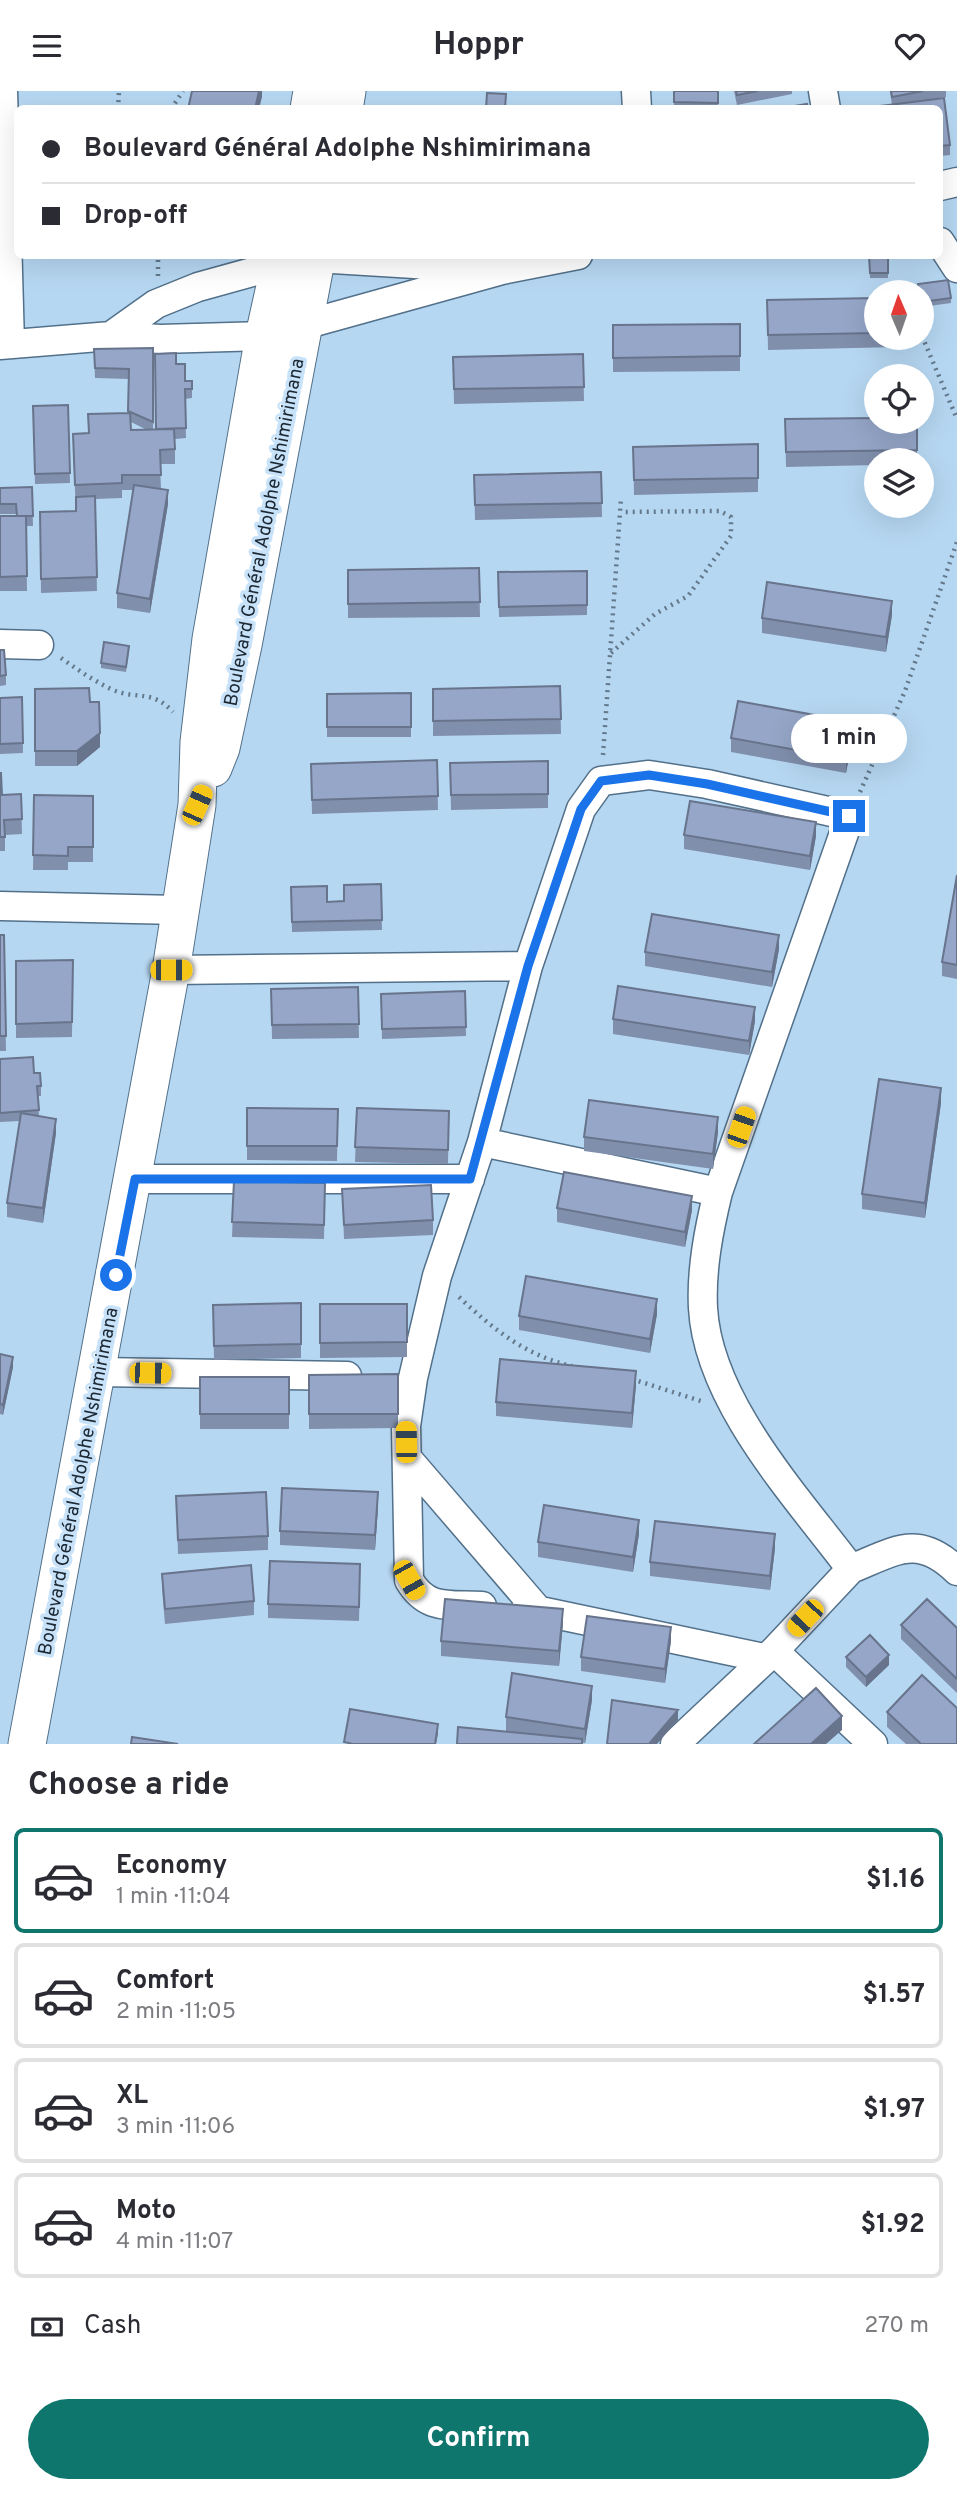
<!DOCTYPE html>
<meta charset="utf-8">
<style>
:root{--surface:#fff;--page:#f7f7f7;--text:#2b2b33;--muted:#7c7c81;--line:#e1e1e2;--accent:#0f766e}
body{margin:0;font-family:Overpass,sans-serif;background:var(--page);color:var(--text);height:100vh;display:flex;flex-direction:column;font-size:26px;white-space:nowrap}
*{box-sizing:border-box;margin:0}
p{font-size:23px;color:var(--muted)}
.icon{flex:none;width:38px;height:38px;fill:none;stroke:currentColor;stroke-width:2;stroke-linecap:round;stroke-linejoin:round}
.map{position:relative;height:1653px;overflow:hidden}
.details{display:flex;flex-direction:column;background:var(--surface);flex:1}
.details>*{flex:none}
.top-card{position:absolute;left:14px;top:14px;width:929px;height:154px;border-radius:10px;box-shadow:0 7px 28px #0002;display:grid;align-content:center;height:154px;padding:0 28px;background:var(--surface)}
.needle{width:46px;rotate:358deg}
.controls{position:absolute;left:864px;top:189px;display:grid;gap:14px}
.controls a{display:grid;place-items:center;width:70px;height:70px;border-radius:50%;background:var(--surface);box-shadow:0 7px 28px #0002;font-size:35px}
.end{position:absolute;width:32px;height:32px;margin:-16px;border:9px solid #1a73e8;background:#fff;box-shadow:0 0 0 4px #fff}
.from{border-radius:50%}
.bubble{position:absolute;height:49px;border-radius:24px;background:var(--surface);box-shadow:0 7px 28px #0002;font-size:23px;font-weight:700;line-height:49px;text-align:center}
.car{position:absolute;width:21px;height:42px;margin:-21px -10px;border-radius:9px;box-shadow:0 0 5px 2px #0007;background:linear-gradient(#f5c518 24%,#345 0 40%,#f5c518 0 76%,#345 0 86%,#f5c518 0)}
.top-card b{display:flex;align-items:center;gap:24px;height:66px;font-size:26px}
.top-card b+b{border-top:2px solid var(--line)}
.top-card i{width:18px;height:18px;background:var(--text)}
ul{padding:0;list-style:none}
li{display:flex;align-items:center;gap:21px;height:105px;margin:0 14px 10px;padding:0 14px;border:4px solid var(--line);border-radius:10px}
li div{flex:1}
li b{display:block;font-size:26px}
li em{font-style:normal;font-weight:700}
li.on{border-color:var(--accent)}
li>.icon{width:63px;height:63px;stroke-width:1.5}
h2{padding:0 28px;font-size:32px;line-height:84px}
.pay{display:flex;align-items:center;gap:18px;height:77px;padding:0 28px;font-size:26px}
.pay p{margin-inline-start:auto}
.cta{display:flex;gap:14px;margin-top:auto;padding:14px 28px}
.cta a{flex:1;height:80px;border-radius:42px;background:var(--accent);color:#fff;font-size:28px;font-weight:700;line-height:80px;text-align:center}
header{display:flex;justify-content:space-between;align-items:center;height:91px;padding:0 28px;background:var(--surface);font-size:32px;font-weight:700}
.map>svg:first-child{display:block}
</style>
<header><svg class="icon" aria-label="menu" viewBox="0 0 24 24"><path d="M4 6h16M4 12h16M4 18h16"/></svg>Hoppr<svg class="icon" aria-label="heart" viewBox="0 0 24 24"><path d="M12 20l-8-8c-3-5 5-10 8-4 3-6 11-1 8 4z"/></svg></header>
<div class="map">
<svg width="957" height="1653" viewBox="0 0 957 1653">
<rect width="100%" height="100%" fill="#b6d7f2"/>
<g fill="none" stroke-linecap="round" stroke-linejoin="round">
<!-- minor casing -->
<g stroke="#527089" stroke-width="31">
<path id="minor" d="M 3,0 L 10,253
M 636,0 L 637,18
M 823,0 L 826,18
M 940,95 L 957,91
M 940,151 L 957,177
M 111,245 L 156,213 L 198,196 L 281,173 L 316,167 L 480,177
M 0,254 L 111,245 L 160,248 L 264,245 L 502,179 L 578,164
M 0,553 L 39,554
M 0,815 L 178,819
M 528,875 L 581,718 L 601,690 L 649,684 L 707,693 L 850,725 L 718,1101 C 709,1138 701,1178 703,1217 C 708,1311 797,1406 851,1478 L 774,1560 L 675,1653
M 171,879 L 528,875 L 482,1051 L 437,1185 L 413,1287 L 406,1335 L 409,1489 C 427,1520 449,1513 482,1515
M 482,1051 L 718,1101
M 135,1088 L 470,1088
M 98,1281 L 347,1285
M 407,1367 L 537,1518
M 851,1478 C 895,1460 918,1442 957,1480
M 526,1517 L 764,1567
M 774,1560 L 873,1653"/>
</g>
<!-- major casing -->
<g stroke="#527089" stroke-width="39">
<path id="major" d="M 309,18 L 312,0
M 344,18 L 347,0
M 213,677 L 221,657 L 243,554 L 317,164
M 27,1653 L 171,879 L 197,714 L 199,651 L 211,548 L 264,245 L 282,164"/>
</g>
<!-- path -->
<path stroke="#63798b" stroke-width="4.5" stroke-dasharray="2 5" stroke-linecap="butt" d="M 118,18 L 119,0
M 171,18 L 183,0
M 158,185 L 158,164
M 922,245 L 957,328
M 611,562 L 655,523 L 688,505 L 731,445 L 731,426 L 720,420 L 621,421
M 61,567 C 78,579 94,590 113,599 C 137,609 152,598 173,621
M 603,664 L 621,407
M 860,701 L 905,600 L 957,451
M 459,1206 C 493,1238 526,1265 572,1275
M 632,1288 L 704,1311"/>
<!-- minor -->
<use href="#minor" stroke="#fff" stroke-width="28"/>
<!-- major -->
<use href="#major" stroke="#fff" stroke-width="37"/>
</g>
<!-- wall -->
<path fill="#808fac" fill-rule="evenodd" d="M 674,0 L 718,0 L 718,18 L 674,18 Z
M 734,0 L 792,0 L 792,3 L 737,14 Z
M 890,0 L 946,0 L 946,6 L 926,9 L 944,7 L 950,54 L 950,64 L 940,65 L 940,18 L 881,18 L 881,15 L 892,14 Z
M 869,164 L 888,164 L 888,187 L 870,187 Z
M 918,193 L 951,207 L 951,212 L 922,216 L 922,201 L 919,201 Z
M 877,207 L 877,247 L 897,247 L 897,256 L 768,259 L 767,209 Z
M 740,233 L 740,280 L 613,281 L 613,234 Z
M 153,257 L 153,338 L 156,338 L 176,273 L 185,290 L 192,290 L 192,307 L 185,308 L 186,347 L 175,348 L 175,373 L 160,373 L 161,398 L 168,413 L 150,522 L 117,517 L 117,502 L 133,399 L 122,399 L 122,407 L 95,408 L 97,500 L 41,502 L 40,421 L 76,420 L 73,357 L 89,342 L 128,322 L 129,288 L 95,287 L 94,258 ZM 131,331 L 147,339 L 131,339 Z
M 583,263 L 584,310 L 454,313 L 453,266 Z
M 68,314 L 70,392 L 35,393 L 33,315 Z
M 785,328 L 917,331 L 917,369 L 877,369 L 877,374 L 786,376 Z
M 758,353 L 758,401 L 634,404 L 633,356 Z
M 601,381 L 602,426 L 475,429 L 474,384 Z
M 32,396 L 33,435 L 26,435 L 27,500 L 0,500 L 0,425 L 17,425 L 16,423 L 0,423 L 0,397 Z
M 479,477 L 480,526 L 348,527 L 348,479 Z
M 587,480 L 587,524 L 499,526 L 498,481 Z
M 892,524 L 886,561 L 762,542 L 762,527 Z
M 0,559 L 6,584 L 6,594 L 0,595 Z
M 129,560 L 126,581 L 101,577 L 101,572 Z
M 560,595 L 561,643 L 433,645 L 433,598 Z
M 35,598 L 90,611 L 100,656 L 77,675 L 35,675 Z
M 411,602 L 411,646 L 327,646 L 327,603 Z
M 22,606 L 23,662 L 0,663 L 0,607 Z
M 853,645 L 846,682 L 731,661 L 731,647 Z
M 437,669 L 438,719 L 312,723 L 311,673 Z
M 548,670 L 548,717 L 451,719 L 450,672 Z
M 0,682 L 2,704 L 21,703 L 22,743 L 5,744 L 5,760 L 0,760 Z
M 34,704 L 93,705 L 93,771 L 68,771 L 68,779 L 33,779 Z
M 684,744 L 816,745 L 810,779 L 684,758 Z
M 957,784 L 957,888 L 942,885 L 942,871 Z
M 381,793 L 382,839 L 292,841 L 291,796 L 327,811 L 344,810 Z
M 0,844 L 4,844 L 6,960 L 0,960 Z
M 779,858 L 772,896 L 645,875 L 645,861 Z
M 73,869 L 72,946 L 16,947 L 16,870 Z
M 358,896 L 359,947 L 272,948 L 271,898 Z
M 465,900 L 466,945 L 382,948 L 381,903 Z
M 613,928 L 755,930 L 749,964 L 613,943 Z
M 0,968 L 41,995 L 41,1005 L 38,1005 L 39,1025 L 56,1042 L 43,1132 L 7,1126 L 7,1112 L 20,1030 L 0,1031 Z
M 941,1012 L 925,1127 L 862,1118 L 862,1103 Z
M 247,1017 L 338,1018 L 337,1070 L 247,1069 Z
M 357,1017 L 449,1020 L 448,1073 L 355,1071 Z
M 718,1041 L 713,1078 L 584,1060 L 584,1046 Z
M 234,1090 L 325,1092 L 324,1148 L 232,1146 Z
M 342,1098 L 433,1129 L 433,1144 L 344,1148 Z
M 557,1117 L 692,1119 L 685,1156 L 557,1131 Z
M 301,1212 L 301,1267 L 214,1269 L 213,1214 Z
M 320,1213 L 407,1213 L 407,1266 L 320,1267 Z
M 657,1223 L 650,1262 L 519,1239 L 519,1225 Z
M 0,1263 L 13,1276 L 3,1324 L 0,1323 Z
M 398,1283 L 398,1337 L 309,1338 L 309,1284 Z
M 200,1286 L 289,1286 L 289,1338 L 200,1338 Z
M 636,1294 L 632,1337 L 496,1325 L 496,1311 Z
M 176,1405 L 268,1445 L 268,1459 L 178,1463 Z
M 378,1416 L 375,1459 L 280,1454 L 280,1440 Z
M 639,1443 L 633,1481 L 538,1466 L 538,1451 Z
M 775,1457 L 770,1499 L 650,1485 L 650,1471 Z
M 162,1483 L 254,1510 L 254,1524 L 165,1533 L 162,1497 Z
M 360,1488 L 359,1530 L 268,1527 L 268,1513 Z
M 563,1532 L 559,1575 L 441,1565 L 441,1550 Z
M 901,1534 L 957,1537 L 957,1602 L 901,1548 Z
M 671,1550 L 665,1592 L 581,1580 L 581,1566 Z
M 846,1566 L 889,1574 L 866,1596 L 846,1576 Z
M 592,1609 L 585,1652 L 506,1640 L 506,1626 Z
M 887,1621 L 957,1653 L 906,1653 L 887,1636 Z"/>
<!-- shaded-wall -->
<path fill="#68748c" d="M 259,0 L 262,0 L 262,6 L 259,18 L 255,18 Z
M 168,399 L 168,413 L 150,522 L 150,508 Z
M 892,510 L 892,524 L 886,561 L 886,546 Z
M 853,631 L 853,645 L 846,682 L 846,668 Z
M 100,642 L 100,656 L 77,675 L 77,660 Z
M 816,731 L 816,745 L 810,779 L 810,765 Z
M 779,844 L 779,858 L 772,896 L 772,881 Z
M 755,916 L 755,930 L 749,964 L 749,950 Z
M 941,997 L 941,1012 L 925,1127 L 925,1112 Z
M 718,1026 L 718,1041 L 713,1078 L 713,1063 Z
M 56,1028 L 56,1042 L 43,1132 L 43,1117 Z
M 692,1105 L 692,1119 L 685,1156 L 685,1141 Z
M 657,1208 L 657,1223 L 650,1262 L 650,1248 Z
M 13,1266 L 13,1276 L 3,1324 L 3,1314 Z
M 636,1280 L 636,1294 L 632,1337 L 632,1322 Z
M 378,1401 L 378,1416 L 375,1459 L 375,1444 Z
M 639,1429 L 639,1443 L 633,1481 L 633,1466 Z
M 775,1443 L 775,1457 L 770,1499 L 770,1485 Z
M 563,1518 L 563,1532 L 559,1575 L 559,1560 Z
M 671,1536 L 671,1550 L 665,1592 L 665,1578 Z
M 889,1564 L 889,1574 L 866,1596 L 866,1586 Z
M 592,1595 L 592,1609 L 585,1652 L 585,1638 Z
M 678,1619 L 678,1629 L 657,1653 L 649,1653 Z
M 842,1625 L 842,1639 L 826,1653 L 811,1653 Z
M 438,1633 L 438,1643 L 436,1653 L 435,1653 Z"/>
<!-- building -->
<path fill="#95a6c8" stroke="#68748c" stroke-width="2" d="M 192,0 L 259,0 L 255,18 L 188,18 Z
M 674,0 L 718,0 L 718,12 L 674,11 Z
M 736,0 L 758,0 L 737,4 Z
M 891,0 L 923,0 L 892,6 Z
M 487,2 L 506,3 L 505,18 L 486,18 Z
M 944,7 L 950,54 L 940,55 L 940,18 L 881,18 L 881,15 Z
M 807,13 L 808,18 L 777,18 Z
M 869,164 L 888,164 L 888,182 L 870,182 Z
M 948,189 L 951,207 L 922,211 L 922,201 L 919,201 L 918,193 Z
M 877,207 L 877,242 L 768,244 L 767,209 Z
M 740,233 L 740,265 L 613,267 L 613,234 Z
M 153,257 L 153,331 L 128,320 L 129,278 L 95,277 L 94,258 Z
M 176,262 L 176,273 L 185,273 L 185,290 L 192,290 L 192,298 L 185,298 L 186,337 L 156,338 L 155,263 Z
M 583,263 L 584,296 L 454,298 L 453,266 Z
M 68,314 L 70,382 L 35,383 L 33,315 Z
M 130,322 L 131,339 L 174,338 L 175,358 L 160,359 L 161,384 L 122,384 L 122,392 L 75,394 L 73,343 L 89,342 L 88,323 Z
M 877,327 L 877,331 L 917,331 L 917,359 L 786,361 L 785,328 Z
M 758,353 L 758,387 L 634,389 L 633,356 Z
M 601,381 L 602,412 L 475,414 L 474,384 Z
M 134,394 L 168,399 L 150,508 L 117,502 Z
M 32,396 L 33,425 L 17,425 L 16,413 L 0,413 L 0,397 Z
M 95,405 L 97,486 L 41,488 L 40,421 L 76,420 L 76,406 Z
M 0,425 L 26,425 L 27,485 L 0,486 Z
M 479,477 L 480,511 L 348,513 L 348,479 Z
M 587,480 L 587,514 L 499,516 L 498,481 Z
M 767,491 L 892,510 L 886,546 L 762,527 Z
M 104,551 L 129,555 L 126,576 L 101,572 Z
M 0,559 L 4,559 L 6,584 L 0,585 Z
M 560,595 L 561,628 L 433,630 L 433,598 Z
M 89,597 L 90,611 L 99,611 L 100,642 L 77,660 L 35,660 L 35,598 Z
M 411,602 L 411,636 L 327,636 L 327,603 Z
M 22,606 L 23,652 L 0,653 L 0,607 Z
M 738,610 L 853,631 L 846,668 L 731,647 Z
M 437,669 L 438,705 L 312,709 L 311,673 Z
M 548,670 L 548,703 L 451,704 L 450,672 Z
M 0,682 L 1,682 L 2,704 L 21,703 L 22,728 L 4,729 L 5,746 L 0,746 Z
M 34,704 L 93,705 L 93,756 L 68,756 L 68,765 L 33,764 Z
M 690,710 L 816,731 L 810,765 L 684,744 Z
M 957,784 L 957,874 L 942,871 Z
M 381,793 L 382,829 L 292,831 L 291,796 L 327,795 L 327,811 L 344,810 L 344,794 Z
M 652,823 L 779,844 L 772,881 L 645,861 Z
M 0,844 L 4,844 L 6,945 L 0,945 Z
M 73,869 L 72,931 L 16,933 L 16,870 Z
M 618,895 L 755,916 L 749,950 L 613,928 Z
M 358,896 L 359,933 L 272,934 L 271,898 Z
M 465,900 L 466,936 L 382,938 L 381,903 Z
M 33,966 L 34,982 L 40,982 L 41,995 L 37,995 L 39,1019 L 0,1022 L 0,968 Z
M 879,988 L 941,997 L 925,1112 L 862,1103 Z
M 589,1009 L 718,1026 L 713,1063 L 584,1046 Z
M 247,1017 L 338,1018 L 337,1055 L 247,1055 Z
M 357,1017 L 449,1020 L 448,1059 L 355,1056 Z
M 21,1022 L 56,1028 L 43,1117 L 7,1112 Z
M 564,1081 L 692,1105 L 685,1141 L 557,1117 Z
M 234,1090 L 325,1092 L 324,1134 L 232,1131 Z
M 431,1094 L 433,1129 L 344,1134 L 342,1098 Z
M 526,1185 L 657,1208 L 650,1248 L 519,1225 Z
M 301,1212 L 301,1253 L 214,1255 L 213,1214 Z
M 320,1213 L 407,1213 L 407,1251 L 320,1252 Z
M 0,1263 L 13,1266 L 3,1314 L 0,1313 Z
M 500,1268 L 636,1280 L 632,1322 L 496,1311 Z
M 398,1283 L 398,1323 L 309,1323 L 309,1284 Z
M 200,1286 L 289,1286 L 289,1323 L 200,1323 Z
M 282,1397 L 378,1401 L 375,1444 L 280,1440 Z
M 266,1401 L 268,1445 L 178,1449 L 176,1405 Z
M 544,1414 L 639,1429 L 633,1466 L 538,1451 Z
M 655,1430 L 775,1443 L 770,1485 L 650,1471 Z
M 270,1470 L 360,1473 L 359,1516 L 268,1513 Z
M 251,1474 L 254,1510 L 165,1518 L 162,1483 Z
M 445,1508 L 563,1518 L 559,1560 L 441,1550 Z
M 927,1508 L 957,1537 L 957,1588 L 901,1534 Z
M 587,1525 L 671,1536 L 665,1578 L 581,1566 Z
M 870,1544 L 889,1564 L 866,1586 L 846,1566 Z
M 512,1582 L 592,1595 L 585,1638 L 506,1626 Z
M 922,1584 L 957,1617 L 957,1653 L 921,1653 L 887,1621 Z
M 816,1597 L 842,1625 L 811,1653 L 754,1653 Z
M 612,1609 L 678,1619 L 649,1653 L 607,1653 Z
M 350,1618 L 438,1633 L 435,1653 L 353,1653 L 344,1651 Z
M 458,1636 L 582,1648 L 582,1653 L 457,1653 Z
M 132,1646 L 178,1653 L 131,1653 Z"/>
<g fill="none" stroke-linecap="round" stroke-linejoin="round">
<!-- route -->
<path stroke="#1a73e8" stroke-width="9" d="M 116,1184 L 135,1088 L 470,1088 L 528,875 L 581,718 L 601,690 L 649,684 L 707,693 L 849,725"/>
</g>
<g text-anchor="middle" stroke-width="7" stroke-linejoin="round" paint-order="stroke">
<!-- street labels -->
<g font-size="19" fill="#1c2833" stroke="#c8e3f9">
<text transform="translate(263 441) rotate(-79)" y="7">Boulevard Général Adolphe Nshimirimana</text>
<text transform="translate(77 1390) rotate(-79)" y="7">Boulevard Général Adolphe Nshimirimana</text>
</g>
</g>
</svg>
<div class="controls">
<a><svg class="needle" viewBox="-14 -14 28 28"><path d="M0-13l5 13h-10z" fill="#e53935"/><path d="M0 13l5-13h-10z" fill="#7c7c81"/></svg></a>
<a><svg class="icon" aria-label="locate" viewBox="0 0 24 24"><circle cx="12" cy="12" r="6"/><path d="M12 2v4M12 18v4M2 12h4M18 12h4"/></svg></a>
<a><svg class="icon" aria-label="layers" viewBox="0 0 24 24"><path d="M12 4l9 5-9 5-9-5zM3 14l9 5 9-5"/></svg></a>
</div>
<i class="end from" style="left:116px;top:1184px"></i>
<i class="end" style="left:849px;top:725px"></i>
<div class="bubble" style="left:791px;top:623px;width:116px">1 min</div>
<i class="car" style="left:197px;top:714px;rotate:24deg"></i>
<i class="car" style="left:171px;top:879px;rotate:90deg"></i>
<i class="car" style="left:741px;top:1036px;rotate:19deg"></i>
<i class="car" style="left:150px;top:1282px;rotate:91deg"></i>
<i class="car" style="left:406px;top:1351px;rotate:359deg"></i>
<i class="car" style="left:409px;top:1489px;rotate:151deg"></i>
<i class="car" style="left:805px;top:1527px;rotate:223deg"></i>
<div class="top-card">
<b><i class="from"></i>Boulevard Général Adolphe Nshimirimana</b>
<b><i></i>Drop-off</b>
</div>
</div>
<section class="details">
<h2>Choose a ride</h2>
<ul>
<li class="on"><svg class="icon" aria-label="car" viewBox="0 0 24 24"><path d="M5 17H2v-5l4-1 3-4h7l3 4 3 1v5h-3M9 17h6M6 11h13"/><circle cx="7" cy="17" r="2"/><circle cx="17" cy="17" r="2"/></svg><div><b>Economy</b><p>1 min · 11:04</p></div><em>$1.16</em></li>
<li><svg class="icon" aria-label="car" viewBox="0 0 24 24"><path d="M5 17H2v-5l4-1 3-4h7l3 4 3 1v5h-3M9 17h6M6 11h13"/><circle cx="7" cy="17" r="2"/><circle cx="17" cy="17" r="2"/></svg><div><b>Comfort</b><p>2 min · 11:05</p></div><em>$1.57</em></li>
<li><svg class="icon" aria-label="car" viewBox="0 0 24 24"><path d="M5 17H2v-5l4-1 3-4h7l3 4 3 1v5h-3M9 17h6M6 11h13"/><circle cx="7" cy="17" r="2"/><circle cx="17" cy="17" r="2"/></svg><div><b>XL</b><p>3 min · 11:06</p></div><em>$1.97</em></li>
<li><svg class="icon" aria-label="car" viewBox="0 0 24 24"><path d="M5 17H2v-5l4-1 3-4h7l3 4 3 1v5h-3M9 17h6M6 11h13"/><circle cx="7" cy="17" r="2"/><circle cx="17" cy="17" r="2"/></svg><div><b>Moto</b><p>4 min · 11:07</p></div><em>$1.92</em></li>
</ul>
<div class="pay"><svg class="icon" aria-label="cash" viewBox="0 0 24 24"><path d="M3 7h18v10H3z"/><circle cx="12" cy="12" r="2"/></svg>Cash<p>270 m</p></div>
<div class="cta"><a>Confirm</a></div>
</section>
